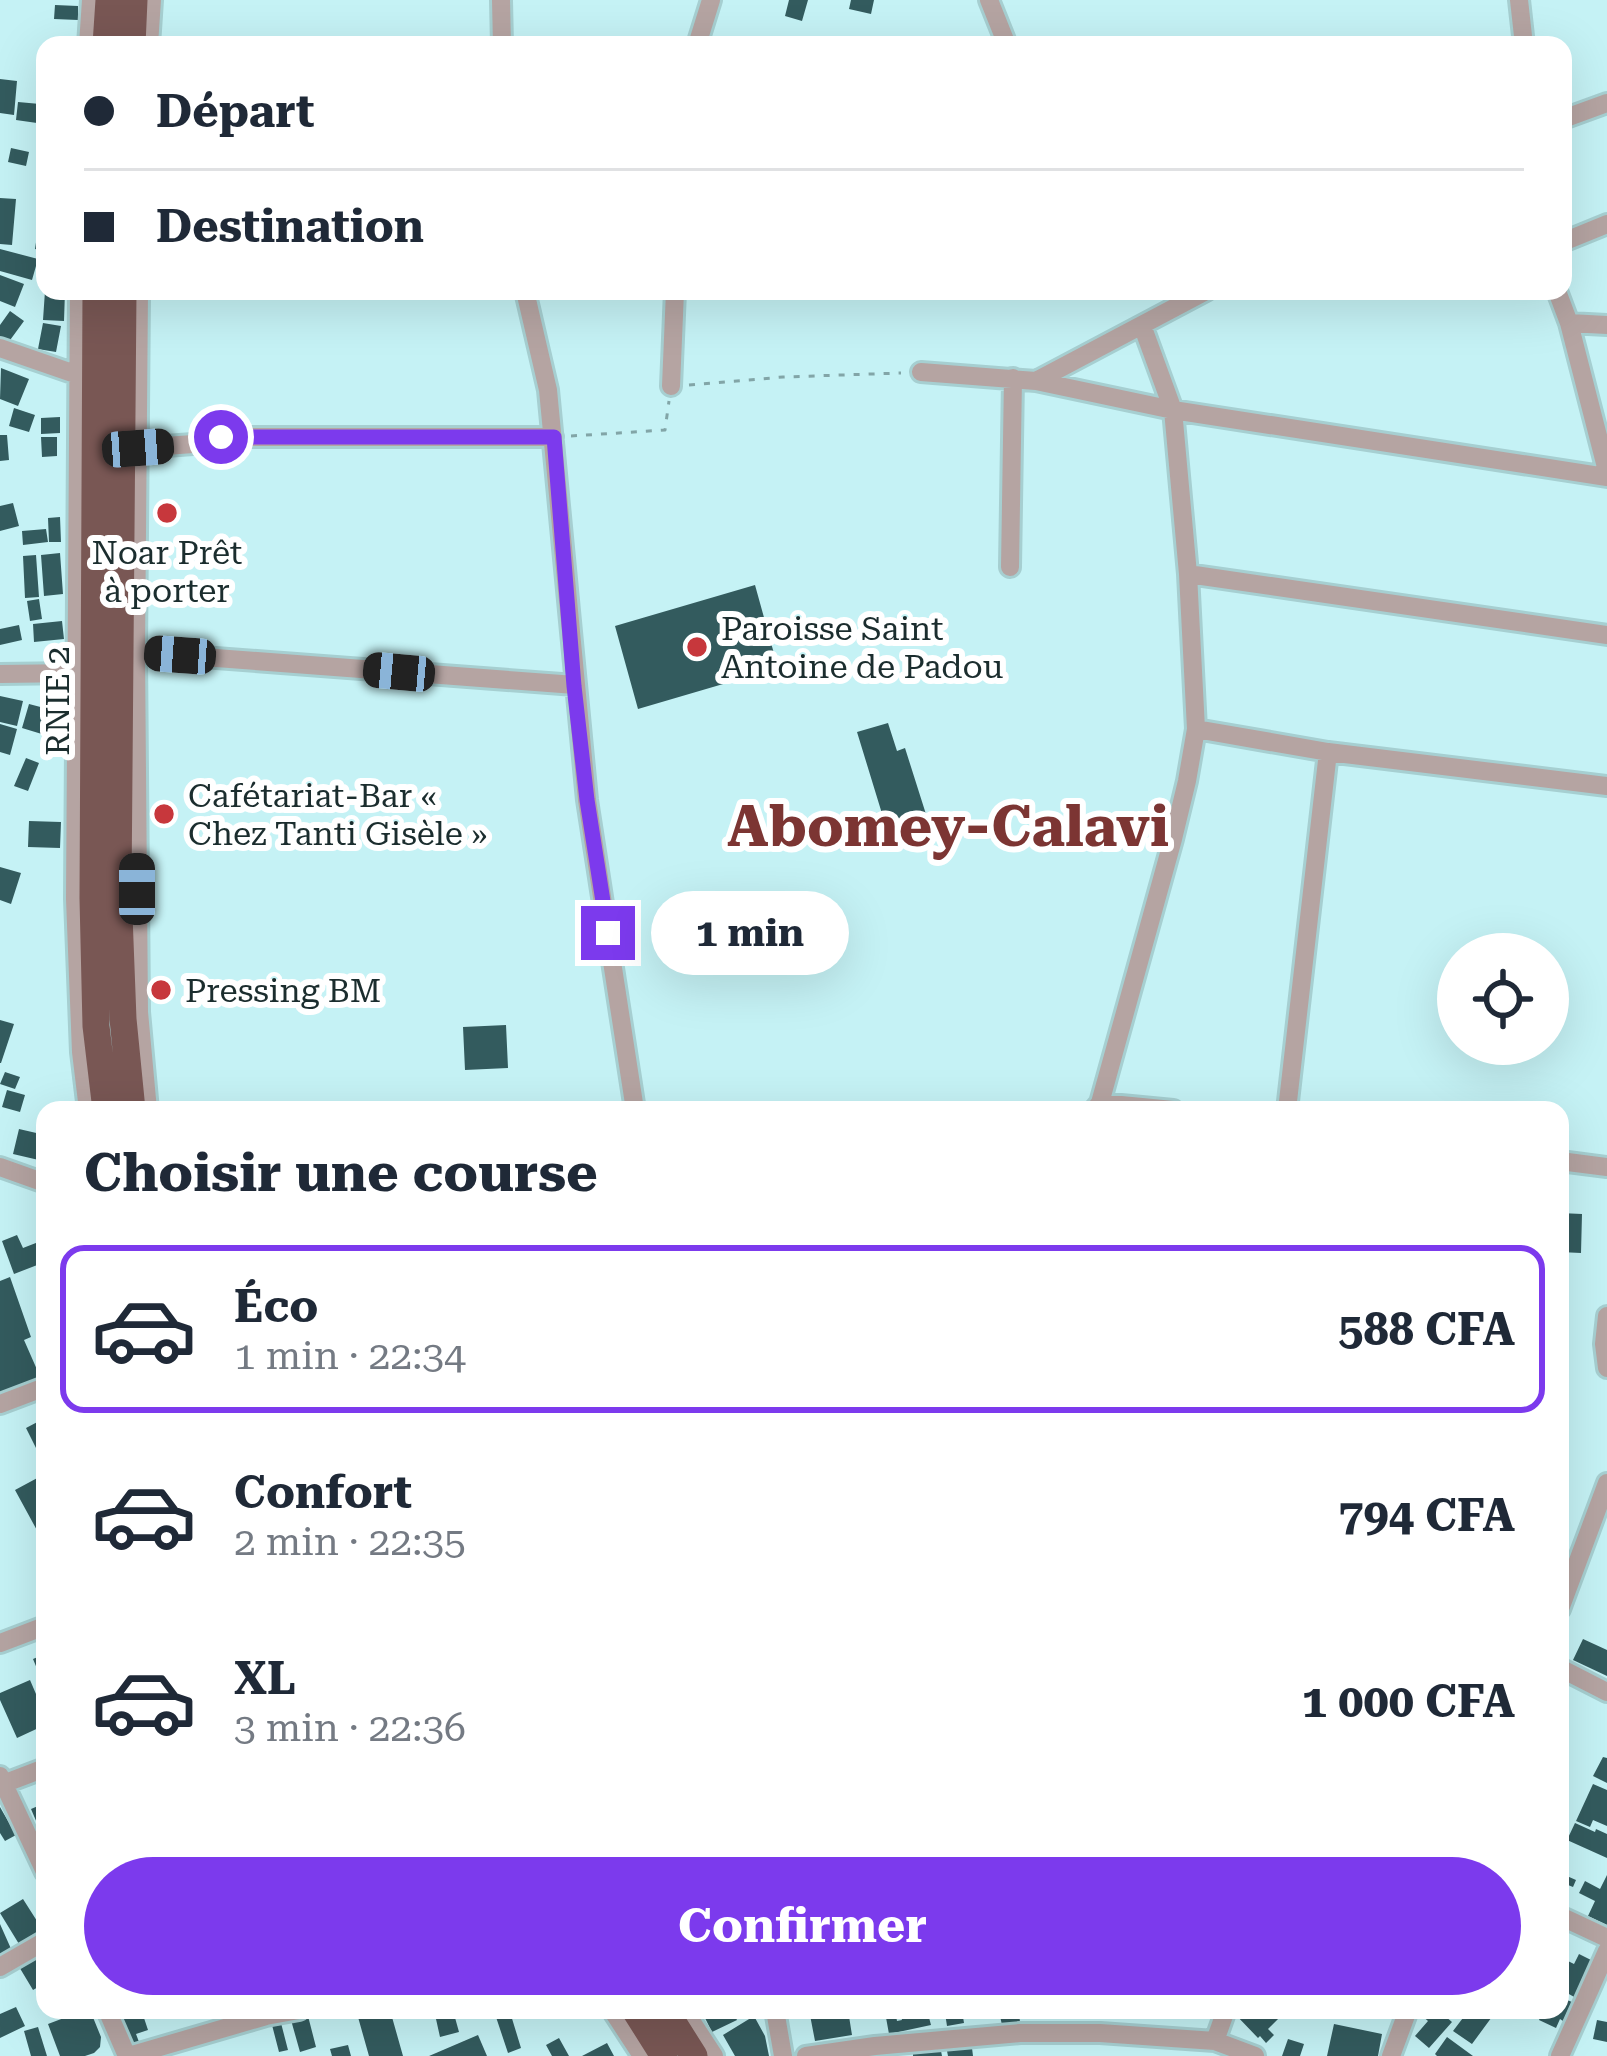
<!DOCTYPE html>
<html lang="fr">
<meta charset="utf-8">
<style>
:root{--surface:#fff;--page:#f6f6f7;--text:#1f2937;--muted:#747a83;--line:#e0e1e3;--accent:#7c3aed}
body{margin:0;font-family:"Roboto Serif",serif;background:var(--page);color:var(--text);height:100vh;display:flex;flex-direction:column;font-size:45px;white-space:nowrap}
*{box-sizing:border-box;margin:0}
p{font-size:39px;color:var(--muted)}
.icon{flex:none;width:66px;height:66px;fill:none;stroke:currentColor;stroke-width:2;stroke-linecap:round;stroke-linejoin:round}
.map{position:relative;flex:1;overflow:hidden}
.panel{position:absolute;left:36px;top:1101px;width:1533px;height:918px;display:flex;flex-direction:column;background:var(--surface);border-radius:24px;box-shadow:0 12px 48px #0002}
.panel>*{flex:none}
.banner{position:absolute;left:36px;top:36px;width:1536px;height:264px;border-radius:24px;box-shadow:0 12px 48px #0002;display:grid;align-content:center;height:264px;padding:0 48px;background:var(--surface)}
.tools{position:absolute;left:1437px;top:933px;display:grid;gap:24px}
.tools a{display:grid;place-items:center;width:132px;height:132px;border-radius:50%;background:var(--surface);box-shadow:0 12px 48px #0002;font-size:60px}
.end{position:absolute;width:54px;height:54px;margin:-27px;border:15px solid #7c3aed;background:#fff;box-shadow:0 0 0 6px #fff}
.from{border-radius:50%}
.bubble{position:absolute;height:84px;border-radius:42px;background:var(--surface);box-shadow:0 12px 48px #0002;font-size:39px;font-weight:700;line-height:84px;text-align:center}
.car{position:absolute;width:36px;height:72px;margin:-36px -18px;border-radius:15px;box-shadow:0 0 9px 3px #0007;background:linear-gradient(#222 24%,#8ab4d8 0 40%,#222 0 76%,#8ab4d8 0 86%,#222 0)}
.banner b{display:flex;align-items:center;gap:42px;height:114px;font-size:45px}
.banner b+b{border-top:3px solid var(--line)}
.banner i{width:30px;height:30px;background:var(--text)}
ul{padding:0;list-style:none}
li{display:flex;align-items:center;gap:36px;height:168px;margin:0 24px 18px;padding:0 24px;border:6px solid transparent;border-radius:24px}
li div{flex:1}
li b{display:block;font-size:45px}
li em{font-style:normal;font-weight:700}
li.active{border-color:var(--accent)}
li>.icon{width:108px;height:108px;stroke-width:1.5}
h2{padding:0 48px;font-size:54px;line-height:144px}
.button{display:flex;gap:24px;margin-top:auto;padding:24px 48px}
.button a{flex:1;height:138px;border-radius:72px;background:var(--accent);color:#fff;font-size:48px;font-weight:700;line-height:138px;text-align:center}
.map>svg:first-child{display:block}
</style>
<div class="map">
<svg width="1607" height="2056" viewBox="0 0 1607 2056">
<rect width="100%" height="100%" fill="#c5f2f5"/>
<!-- building -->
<path fill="#335b5e" d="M 789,0 L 808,0 L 802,21 L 785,16 Z
M 851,0 L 874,0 L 871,14 L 849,9 Z
M 55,5 L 78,6 L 78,20 L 54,19 Z
M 0,79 L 17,81 L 14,115 L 0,113 Z
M 18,102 L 40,104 L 37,123 L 16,120 Z
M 11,148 L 29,152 L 26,166 L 8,162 Z
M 0,198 L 16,199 L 12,245 L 0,244 Z
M 38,229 L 45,230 L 45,251 L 35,249 Z
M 0,249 L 38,259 L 32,280 L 0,271 Z
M 0,275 L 24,284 L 15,307 L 0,301 Z
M 45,291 L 65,291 L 64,321 L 43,320 Z
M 10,311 L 24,321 L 5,347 L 0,345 L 0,325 Z
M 43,323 L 61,326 L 56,352 L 38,349 Z
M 1,368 L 29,379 L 18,406 L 0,399 Z
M 14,408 L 35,415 L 29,432 L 9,426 Z
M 60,417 L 60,433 L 41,434 L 41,418 Z
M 0,435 L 7,435 L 9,460 L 0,461 Z
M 41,437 L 57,437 L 57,456 L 42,457 Z
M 13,503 L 19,526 L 0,531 L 0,506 Z
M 60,517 L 61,542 L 49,542 L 48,518 Z
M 46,529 L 48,542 L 23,545 L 22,531 Z
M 60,553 L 63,594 L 44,596 L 41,555 Z
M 36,555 L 39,597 L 25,598 L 23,556 Z
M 755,585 L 778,668 L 638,709 L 615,626 Z
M 39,599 L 42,619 L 30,621 L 27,601 Z
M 62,621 L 64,639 L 34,642 L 33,624 Z
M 19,625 L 22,640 L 0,645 L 0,629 Z
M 0,696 L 23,701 L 17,726 L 0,722 Z
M 29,704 L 52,710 L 45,735 L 22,728 Z
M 888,723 L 897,751 L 905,748 L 931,830 L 891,843 L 857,732 Z
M 0,724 L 17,729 L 10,755 L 0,752 Z
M 26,758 L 39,763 L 28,791 L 14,786 Z
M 29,821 L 61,822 L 60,848 L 28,847 Z
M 0,867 L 21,873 L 11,904 L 0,900 Z
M 0,1020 L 14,1024 L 1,1063 L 0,1063 Z
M 506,1025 L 508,1068 L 465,1070 L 463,1027 Z
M 5,1072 L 20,1077 L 15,1089 L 0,1084 Z
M 7,1090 L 25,1095 L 20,1112 L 2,1107 Z
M 19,1129 L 45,1135 L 43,1161 L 13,1154 Z
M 1560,1213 L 1582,1214 L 1581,1253 L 1560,1252 Z
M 17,1235 L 23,1248 L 41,1241 L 45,1262 L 14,1274 L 2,1241 Z
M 10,1277 L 31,1337 L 24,1340 L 42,1381 L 0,1399 L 0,1281 Z
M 45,1418 L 45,1449 L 38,1452 L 26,1428 Z
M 41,1476 L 45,1484 L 45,1545 L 15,1490 Z
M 1583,1639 L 1607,1650 L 1607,1676 L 1573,1660 Z
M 45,1654 L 45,1688 L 33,1659 Z
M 30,1680 L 45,1715 L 45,1725 L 17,1738 L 0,1700 L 0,1693 Z
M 1603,1757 L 1607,1758 L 1607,1783 L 1593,1776 Z
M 1593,1784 L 1607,1790 L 1607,1826 L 1593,1820 L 1590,1827 L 1576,1821 Z
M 45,1803 L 45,1828 L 40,1830 L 31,1809 Z
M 0,1807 L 16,1835 L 5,1841 L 0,1833 Z
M 1575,1823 L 1595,1832 L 1596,1829 L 1607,1834 L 1607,1858 L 1567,1840 Z
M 1560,1873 L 1576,1880 L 1573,1887 L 1568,1885 L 1560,1902 Z
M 1607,1875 L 1607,1925 L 1588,1916 L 1595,1901 L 1579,1893 L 1585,1881 L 1600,1889 Z
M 23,1899 L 44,1932 L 19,1944 L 0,1913 Z
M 0,1924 L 12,1951 L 0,1957 Z
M 45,1949 L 45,1983 L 33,1990 L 18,1965 Z
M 1579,1954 L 1595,1962 L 1576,1998 L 1560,1989 L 1560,1957 L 1574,1964 Z
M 1560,1997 L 1572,2002 L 1563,2021 L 1560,2019 L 1556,2028 L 1539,2020 L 1543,2010 L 1560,2010 Z
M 16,2007 L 25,2026 L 0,2038 L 0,2014 Z
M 85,2010 L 90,2010 L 101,2037 L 100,2047 L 94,2053 L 85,2056 L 60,2056 L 48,2024 Z
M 356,2010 L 390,2010 L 403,2056 L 369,2056 Z
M 701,2010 L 732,2010 L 737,2020 L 712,2032 Z
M 839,2010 L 848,2010 L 852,2035 L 815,2041 L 810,2015 Z
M 895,2010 L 897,2021 L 902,2020 L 899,2010 L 909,2010 L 911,2018 L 921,2014 L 920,2010 L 927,2010 L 931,2025 L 889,2034 L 885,2012 Z
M 973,2010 L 1019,2010 L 1020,2023 L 1002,2025 L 1000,2016 L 974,2019 Z
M 1237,2010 L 1276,2010 L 1281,2016 L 1268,2029 L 1274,2035 L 1266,2043 L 1260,2036 L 1258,2038 L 1234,2013 Z
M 1424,2010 L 1438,2010 L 1452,2022 L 1429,2048 L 1415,2036 L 1428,2021 L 1420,2014 Z
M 1469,2010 L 1497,2010 L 1472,2044 L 1453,2031 Z
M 962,2011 L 964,2023 L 947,2026 L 945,2013 Z
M 142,2012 L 148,2030 L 136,2034 L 139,2042 L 126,2046 L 118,2020 Z
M 510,2012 L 521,2048 L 508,2053 L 496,2017 Z
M 454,2014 L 459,2032 L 440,2037 L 436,2019 Z
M 308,2016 L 316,2047 L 300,2052 L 291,2020 Z
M 754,2016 L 765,2036 L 769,2056 L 735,2056 L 723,2035 Z
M 1597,2020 L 1607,2022 L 1607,2042 L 1593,2039 Z
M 281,2023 L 288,2050 L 279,2052 L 272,2025 Z
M 1334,2024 L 1382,2034 L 1378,2056 L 1327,2056 Z
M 38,2027 L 47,2056 L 31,2056 L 24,2031 Z
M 478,2035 L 487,2056 L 429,2056 Z
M 1447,2037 L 1473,2056 L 1437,2056 L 1435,2054 Z
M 559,2038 L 569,2056 L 552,2056 L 546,2045 Z
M 1288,2039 L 1304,2044 L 1300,2056 L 1282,2056 Z
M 607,2043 L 614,2056 L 582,2056 Z
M 348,2045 L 351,2056 L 332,2056 L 330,2049 Z
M 940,2046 L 942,2056 L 913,2056 L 913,2050 Z
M 972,2048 L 973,2056 L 948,2056 L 947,2051 Z"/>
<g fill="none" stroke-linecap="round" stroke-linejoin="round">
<!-- minor casing -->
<g stroke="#a6cfd1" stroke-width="24">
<path id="minor" d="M 501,0 L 502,45
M 989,0 L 1007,45
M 1519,0 L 1524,45
M 88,45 L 91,0
M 149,45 L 152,0
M 697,45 L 711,0
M 1563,119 L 1607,103
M 1563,242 L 1607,224
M 79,291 L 75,899 L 81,1052 L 88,1110
M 139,291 L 136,652 L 139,1012 L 148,1110
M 525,291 L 548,390 L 587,800 L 635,1110
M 1557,291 L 1569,323 L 1607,471
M 1569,323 L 1607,325
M 0,348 L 78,375
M 921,372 L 1036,381 L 1173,410 L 1607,477
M 1036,381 L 1206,291
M 671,386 L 675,291
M 138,448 L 193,444 L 221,437 L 553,437
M 1010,567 L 1013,378
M 1188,574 L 1607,635
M 136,652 L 575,685
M 0,674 L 76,673
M 1196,729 L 1328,752 L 1607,786
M 1100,1103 L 1173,1110
M 1094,1110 L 1100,1103 L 1173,839 L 1187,781 L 1196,729 L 1188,574 L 1173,410 L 1142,325
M 1287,1110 L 1328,752
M 1560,1161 L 1607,1167
M 0,1167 L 45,1183
M 1607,1316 L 1604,1344 L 1607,1368
M 0,1404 L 45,1387
M 1560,1609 L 1607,1483
M 0,1643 L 45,1626
M 1560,1668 L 1607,1692
M 0,1776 L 45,1872
M 0,1785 L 45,1768
M 1560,1916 L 1607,1938
M 0,1967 L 45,1941
M 107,2010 L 127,2056
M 612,2010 L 642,2056
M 684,2010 L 714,2056
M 775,2010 L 783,2056
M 1215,2041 L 1226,2010
M 129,2056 L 266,2016 L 299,2010
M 806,2056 L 875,2046 L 1020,2033 L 1100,2033 L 1215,2041 L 1255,2056
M 1391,2056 L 1408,2010
M 1560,2056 L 1607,1951"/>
</g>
<!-- highway casing -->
<g stroke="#a6cfd1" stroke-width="33">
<path id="highway" d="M 106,45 L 109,0
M 132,45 L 134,0
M 96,291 L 93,898 L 96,1026 L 106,1110
M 123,291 L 118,889 L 123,1019 L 132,1110
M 635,2010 L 664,2056
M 665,2010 L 694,2056"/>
</g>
<!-- path -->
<path stroke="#82a5a7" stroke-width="3" stroke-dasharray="6 9" stroke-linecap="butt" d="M 689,385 L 783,377 L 901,373
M 571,436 L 665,430 L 669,401"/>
<!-- minor -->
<use href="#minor" stroke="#b5a4a2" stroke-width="18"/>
<!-- highway -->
<use href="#highway" stroke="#795754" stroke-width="27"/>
</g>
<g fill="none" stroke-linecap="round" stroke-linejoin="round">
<!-- route -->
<path stroke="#7c3aed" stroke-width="15" d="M 221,437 L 554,437 L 574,686 L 587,800 L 608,933"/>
</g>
<!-- markers -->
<g fill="#c7373c" stroke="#fff" stroke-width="4.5">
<circle cx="167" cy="513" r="12"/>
<circle cx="697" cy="647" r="12"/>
<circle cx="164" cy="814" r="12"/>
<circle cx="161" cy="990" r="12"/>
</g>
<g text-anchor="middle" stroke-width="12" stroke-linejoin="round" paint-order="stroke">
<!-- poi labels -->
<g font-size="33" fill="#1b2d2e" stroke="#fff" text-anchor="start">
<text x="167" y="564" text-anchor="middle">Noar Prêt<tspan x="167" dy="38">à porter</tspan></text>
<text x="721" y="640">Paroisse Saint<tspan x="721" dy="38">Antoine de Padou</tspan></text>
<text x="188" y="807">Cafétariat-Bar «<tspan x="188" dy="38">Chez Tanti Gisèle »</tspan></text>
<text x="185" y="1002">Pressing BM</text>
</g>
<!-- street labels -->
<g font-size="33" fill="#1b2d2e" stroke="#fff">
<text transform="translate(57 701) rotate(-90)" y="12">RNIE 2</text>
</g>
<!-- town labels -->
<g font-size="57" font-weight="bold" fill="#7c3533" stroke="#fff">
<text x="948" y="846">Abomey-Calavi</text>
</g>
</g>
</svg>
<div class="tools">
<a><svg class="icon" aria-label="locate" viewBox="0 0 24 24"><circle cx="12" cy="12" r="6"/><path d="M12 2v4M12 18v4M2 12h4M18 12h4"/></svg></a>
</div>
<i class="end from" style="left:221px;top:437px"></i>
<i class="end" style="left:608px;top:933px"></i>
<div class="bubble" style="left:651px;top:891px;width:198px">1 min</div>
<i class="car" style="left:138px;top:448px;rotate:86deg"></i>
<i class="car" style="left:180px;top:655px;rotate:274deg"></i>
<i class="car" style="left:399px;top:672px;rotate:275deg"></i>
<i class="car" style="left:137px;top:889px;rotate:0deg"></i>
<div class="banner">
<b><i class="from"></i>Départ</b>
<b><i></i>Destination</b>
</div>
<section class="panel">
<h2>Choisir une course</h2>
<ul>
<li class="active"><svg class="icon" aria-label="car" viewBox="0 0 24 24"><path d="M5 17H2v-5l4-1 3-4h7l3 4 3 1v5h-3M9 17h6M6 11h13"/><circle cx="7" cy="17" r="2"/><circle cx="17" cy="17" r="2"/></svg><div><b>Éco</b><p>1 min · 22:34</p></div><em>588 CFA</em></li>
<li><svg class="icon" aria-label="car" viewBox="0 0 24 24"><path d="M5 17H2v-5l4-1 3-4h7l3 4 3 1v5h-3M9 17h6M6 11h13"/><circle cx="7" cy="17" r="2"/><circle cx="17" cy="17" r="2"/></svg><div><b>Confort</b><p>2 min · 22:35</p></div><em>794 CFA</em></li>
<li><svg class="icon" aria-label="car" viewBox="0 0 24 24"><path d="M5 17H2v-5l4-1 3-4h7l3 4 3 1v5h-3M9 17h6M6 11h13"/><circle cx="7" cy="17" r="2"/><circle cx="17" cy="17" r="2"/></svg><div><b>XL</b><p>3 min · 22:36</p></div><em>1 000 CFA</em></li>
</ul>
<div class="button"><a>Confirmer</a></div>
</section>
</div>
